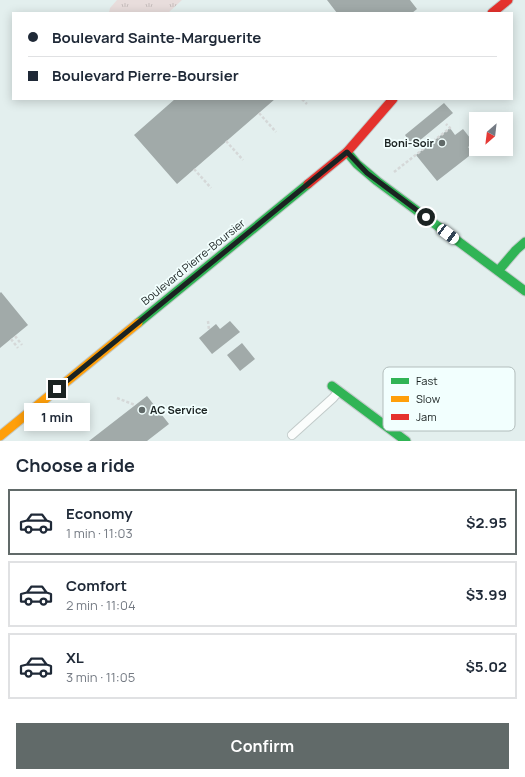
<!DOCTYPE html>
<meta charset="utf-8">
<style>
:root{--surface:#fff;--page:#f2f2f3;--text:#1f2937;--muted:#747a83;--line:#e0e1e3;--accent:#616a69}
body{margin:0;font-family:Manrope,sans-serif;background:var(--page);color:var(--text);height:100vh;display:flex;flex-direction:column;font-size:15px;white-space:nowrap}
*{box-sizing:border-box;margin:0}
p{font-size:13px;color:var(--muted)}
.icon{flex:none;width:22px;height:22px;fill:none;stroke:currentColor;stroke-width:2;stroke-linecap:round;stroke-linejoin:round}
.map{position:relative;height:441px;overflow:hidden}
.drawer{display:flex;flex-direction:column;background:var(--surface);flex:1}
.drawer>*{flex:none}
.guide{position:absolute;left:12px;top:12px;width:501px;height:88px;border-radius:0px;box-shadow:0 2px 10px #0003;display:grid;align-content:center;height:88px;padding:0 16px;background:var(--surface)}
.needle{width:26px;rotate:208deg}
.buttons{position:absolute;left:469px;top:112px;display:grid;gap:8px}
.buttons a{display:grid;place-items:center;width:44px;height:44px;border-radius:0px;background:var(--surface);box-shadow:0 2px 10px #0003;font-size:20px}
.end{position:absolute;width:18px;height:18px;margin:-9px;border:5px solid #1b2322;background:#fff;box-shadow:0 0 0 2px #fff}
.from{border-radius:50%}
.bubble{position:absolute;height:28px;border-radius:0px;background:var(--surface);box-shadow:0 2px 10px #0003;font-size:13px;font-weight:700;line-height:28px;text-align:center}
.car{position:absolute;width:12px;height:24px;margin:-12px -6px;border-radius:5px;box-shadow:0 0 3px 1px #0007;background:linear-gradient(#fff 24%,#345 0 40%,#fff 0 76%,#345 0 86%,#fff 0)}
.guide b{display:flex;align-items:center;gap:14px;height:38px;font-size:15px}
.guide b+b{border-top:1px solid var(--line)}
.guide i{width:10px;height:10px;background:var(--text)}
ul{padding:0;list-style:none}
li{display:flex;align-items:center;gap:12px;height:66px;margin:0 8px 6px;padding:0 8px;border:2px solid var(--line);border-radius:0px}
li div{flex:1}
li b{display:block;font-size:15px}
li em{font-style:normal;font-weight:700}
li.selected{border-color:var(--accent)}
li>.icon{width:36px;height:36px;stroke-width:1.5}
h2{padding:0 16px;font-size:18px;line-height:48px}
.cta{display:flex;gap:8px;margin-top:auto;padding:8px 16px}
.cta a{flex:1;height:46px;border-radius:0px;background:var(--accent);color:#fff;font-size:16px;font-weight:700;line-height:46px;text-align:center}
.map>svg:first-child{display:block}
</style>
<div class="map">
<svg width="525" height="441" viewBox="0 0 525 441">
<defs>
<pattern id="grass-tufts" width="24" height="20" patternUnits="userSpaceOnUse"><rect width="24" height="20" fill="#e8dddc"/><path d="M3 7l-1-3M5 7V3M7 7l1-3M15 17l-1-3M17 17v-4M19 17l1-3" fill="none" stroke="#c6bdbc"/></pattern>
</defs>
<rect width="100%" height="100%" fill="#e3efee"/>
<!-- grass -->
<path fill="url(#grass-tufts)" d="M 117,0 L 182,0 L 168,13 L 109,13 L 110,8 Z"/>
<!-- building -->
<path fill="#a1aaa9" d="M 327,0 L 410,0 L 417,9 L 412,13 L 337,13 Z
M 175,99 L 275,99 L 177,184 L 134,135 Z
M 444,103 L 453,113 L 413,146 L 405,135 Z
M 450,128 L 455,135 L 463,129 L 474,143 L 468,147 L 473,153 L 437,181 L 416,155 Z
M 1,292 L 28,325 L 0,348 L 0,293 Z
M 230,321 L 240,332 L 212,354 L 199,338 L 216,324 L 220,329 Z
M 242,343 L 255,359 L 240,371 L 227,355 Z
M 147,396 L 169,424 L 147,441 L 89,441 Z"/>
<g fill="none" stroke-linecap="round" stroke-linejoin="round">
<!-- lane casing -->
<g stroke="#c2cbca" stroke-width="10">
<path id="lane" d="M 292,435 L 333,398 L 338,392"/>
</g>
<!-- fast casing -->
<g stroke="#c2cbca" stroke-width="11">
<path id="fast" d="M 347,152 L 357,164 L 377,181 L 525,291
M 498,271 L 516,250 L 525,242
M 138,323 L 308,184
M 332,386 L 406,441"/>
</g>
<!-- slow casing -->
<g stroke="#c2cbca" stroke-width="11">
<path id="slow" d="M 0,436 L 138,323"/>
</g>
<!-- jam casing -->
<g stroke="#c2cbca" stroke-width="11">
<path id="jam" d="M 492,13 L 508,0
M 308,184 L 347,152 L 393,99"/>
</g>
<!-- path -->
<path stroke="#d5d8d8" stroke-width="2.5" stroke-dasharray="3 2" stroke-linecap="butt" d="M 302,99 L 307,104
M 259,113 L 276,132
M 226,141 L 243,160
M 194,169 L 211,188
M 394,172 L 450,128 L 446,124
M 208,321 L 209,330
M 15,336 L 22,345
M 11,339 L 18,348
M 117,398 L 135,405"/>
<!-- lane -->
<use href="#lane" stroke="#fbfdfc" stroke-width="8"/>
<!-- fast -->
<use href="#fast" stroke="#30b455" stroke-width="9"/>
<!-- slow -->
<use href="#slow" stroke="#ff9f0a" stroke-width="9"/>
<!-- jam -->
<use href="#jam" stroke="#e5322d" stroke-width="9"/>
</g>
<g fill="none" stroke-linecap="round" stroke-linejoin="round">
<!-- route -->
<path stroke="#1b2322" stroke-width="5" d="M 57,389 L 347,152 L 367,173 L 426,217"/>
</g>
<!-- markers -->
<g fill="#616a69" stroke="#f2fffe" stroke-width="1.5">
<circle cx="442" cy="143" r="4"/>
<circle cx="142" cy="410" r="4"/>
</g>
<g text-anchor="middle" stroke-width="3.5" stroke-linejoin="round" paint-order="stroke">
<!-- poi labels -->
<g font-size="11" font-weight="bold" fill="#1b2322" stroke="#f2fffe" text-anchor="end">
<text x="434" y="147">Boni-Soir</text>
<text x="150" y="414" text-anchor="start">AC Service</text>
</g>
<!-- street labels -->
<g font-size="11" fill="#1b2322" stroke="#f2fffe">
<text transform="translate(193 262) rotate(-39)" y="4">Boulevard Pierre-Boursier</text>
</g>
</g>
<!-- legend -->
<rect x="383" y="367" width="132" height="64" rx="6" fill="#f2fffe" stroke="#b2bdbc" stroke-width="1"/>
<rect x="391" y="378" width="18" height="6" fill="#30b455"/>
<rect x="391" y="396" width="18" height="6" fill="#ff9f0a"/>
<rect x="391" y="414" width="18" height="6" fill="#e5322d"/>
<g font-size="11" fill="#1b2322">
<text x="416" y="385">Fast</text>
<text x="416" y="403">Slow</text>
<text x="416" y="421">Jam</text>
</g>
</svg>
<div class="buttons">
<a><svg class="needle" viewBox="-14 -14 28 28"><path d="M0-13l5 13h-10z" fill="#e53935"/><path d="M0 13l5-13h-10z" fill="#747a83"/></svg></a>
</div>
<i class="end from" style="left:426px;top:217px"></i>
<i class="end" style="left:57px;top:389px"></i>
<div class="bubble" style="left:24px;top:403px;width:66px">1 min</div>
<i class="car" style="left:448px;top:234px;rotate:127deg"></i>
<div class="guide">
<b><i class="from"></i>Boulevard Sainte-Marguerite</b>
<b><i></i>Boulevard Pierre-Boursier</b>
</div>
</div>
<section class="drawer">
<h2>Choose a ride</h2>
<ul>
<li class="selected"><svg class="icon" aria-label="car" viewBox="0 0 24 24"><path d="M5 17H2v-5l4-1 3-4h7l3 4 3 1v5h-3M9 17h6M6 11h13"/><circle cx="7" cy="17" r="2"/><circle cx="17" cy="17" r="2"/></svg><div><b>Economy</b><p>1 min · 11:03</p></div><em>$2.95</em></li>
<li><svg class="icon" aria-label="car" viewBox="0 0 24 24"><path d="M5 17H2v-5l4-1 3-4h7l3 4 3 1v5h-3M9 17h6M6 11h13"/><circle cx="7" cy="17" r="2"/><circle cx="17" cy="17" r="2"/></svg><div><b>Comfort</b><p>2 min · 11:04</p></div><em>$3.99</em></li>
<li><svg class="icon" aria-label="car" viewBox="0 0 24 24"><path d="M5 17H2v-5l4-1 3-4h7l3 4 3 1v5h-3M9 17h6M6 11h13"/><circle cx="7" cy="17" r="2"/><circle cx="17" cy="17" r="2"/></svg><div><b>XL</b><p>3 min · 11:05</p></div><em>$5.02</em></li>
</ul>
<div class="cta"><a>Confirm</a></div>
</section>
